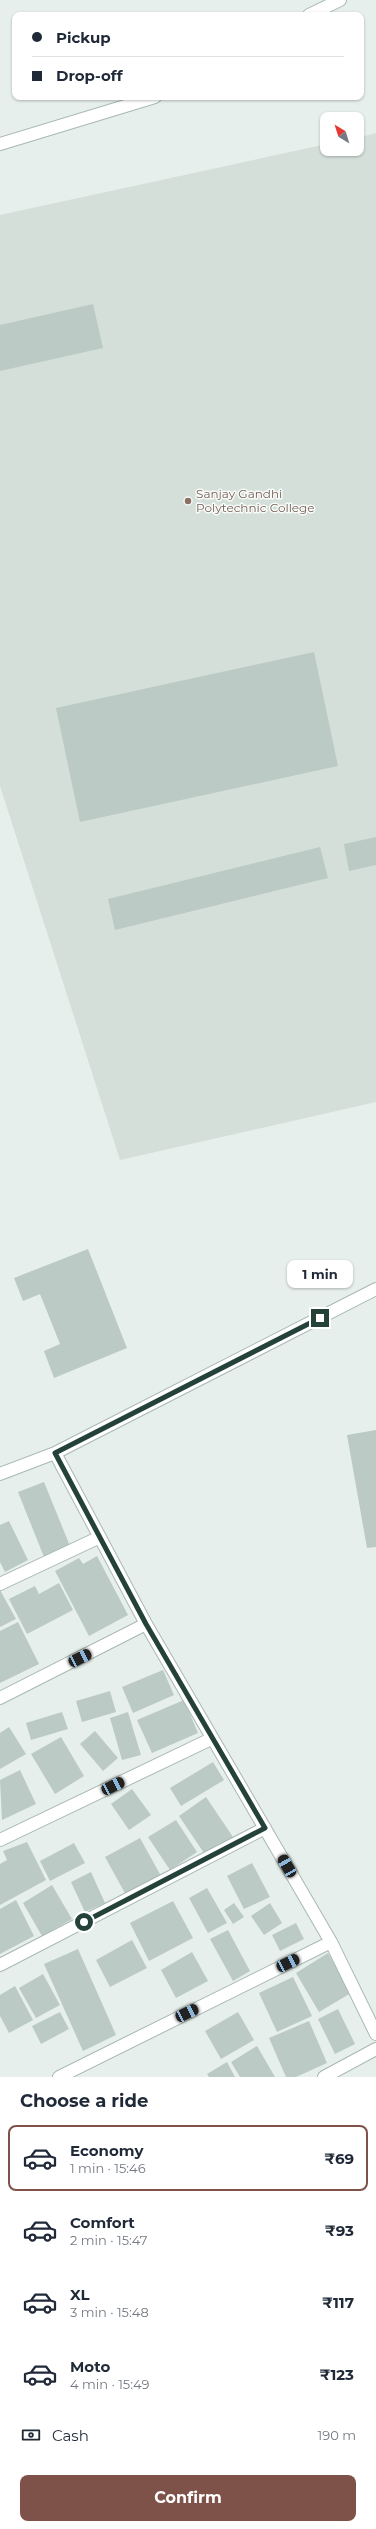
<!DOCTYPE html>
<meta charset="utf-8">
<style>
:root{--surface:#fff;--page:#f6f6f7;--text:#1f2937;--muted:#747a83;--line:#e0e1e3;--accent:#7f5249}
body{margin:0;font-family:Montserrat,sans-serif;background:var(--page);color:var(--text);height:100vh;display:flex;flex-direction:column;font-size:15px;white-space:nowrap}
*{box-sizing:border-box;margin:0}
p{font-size:13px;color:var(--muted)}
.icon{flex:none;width:22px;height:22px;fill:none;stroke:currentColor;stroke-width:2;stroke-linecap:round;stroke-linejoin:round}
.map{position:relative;height:2077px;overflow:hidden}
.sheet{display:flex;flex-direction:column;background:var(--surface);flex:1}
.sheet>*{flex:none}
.banner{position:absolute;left:12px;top:12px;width:352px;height:88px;border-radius:8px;box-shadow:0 1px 3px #0004;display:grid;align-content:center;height:88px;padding:0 20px;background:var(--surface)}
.needle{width:26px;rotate:322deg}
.controls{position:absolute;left:320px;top:112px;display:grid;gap:8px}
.controls a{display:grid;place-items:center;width:44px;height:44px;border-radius:8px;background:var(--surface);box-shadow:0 1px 3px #0004;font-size:20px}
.end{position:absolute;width:18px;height:18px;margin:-9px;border:5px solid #24423a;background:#fff;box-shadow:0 0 0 2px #fff}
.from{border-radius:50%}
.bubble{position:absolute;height:28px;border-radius:8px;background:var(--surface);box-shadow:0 1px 3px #0004;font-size:13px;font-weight:700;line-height:28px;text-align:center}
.car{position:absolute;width:12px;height:24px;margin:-12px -6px;border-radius:5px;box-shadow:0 0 3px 1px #0007;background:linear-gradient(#222 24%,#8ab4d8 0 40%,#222 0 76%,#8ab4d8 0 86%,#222 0)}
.banner b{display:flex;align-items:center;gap:14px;height:38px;font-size:15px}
.banner b+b{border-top:1px solid var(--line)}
.banner i{width:10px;height:10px;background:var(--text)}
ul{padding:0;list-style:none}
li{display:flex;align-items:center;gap:12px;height:66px;margin:0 8px 6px;padding:0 12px;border:2px solid transparent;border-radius:8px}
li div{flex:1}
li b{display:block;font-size:15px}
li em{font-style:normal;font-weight:700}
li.active{border-color:var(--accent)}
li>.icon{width:36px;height:36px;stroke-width:1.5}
h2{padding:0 20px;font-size:18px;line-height:48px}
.pay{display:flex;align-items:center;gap:10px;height:44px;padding:0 20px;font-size:15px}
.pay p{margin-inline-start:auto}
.primary-button{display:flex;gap:8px;margin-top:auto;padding:8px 20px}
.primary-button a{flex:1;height:46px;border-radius:8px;background:var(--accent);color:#fff;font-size:16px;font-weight:700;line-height:46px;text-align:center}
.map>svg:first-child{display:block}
</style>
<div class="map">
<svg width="376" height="2077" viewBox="0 0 376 2077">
<rect width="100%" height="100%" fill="#e6efeb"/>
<!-- built -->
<path fill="#d4dfda" d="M 376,133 L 376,1102 L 120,1160 L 0,786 L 0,215 L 327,144 L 327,149 L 357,149 L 357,138 Z"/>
<!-- building -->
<path fill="#bbcac4" d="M 93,304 L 103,348 L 0,371 L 0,325 Z
M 314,652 L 338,766 L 80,822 L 56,708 Z
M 376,837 L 376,865 L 349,871 L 344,844 Z
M 320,847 L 328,878 L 115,930 L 108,899 Z
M 88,1249 L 127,1348 L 54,1378 L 44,1351 L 60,1344 L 40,1294 L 23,1301 L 14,1278 Z
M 376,1430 L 376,1547 L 367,1548 L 347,1435 Z
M 44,1482 L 70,1546 L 44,1557 L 18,1492 Z
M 9,1521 L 28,1560 L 5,1572 L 0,1562 L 0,1525 Z
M 97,1556 L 128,1615 L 89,1636 L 55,1571 L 79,1558 L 83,1564 Z
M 59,1583 L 73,1610 L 27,1634 L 9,1599 L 35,1586 L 39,1594 Z
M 0,1590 L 16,1619 L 0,1627 Z
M 18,1622 L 39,1664 L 0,1683 L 0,1631 Z
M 163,1670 L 174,1695 L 133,1713 L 122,1687 Z
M 110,1691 L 116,1712 L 82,1722 L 76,1701 Z
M 184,1700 L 198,1733 L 152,1753 L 137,1720 Z
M 62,1712 L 68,1729 L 31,1740 L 26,1723 Z
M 128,1712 L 141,1755 L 122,1760 L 110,1718 Z
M 9,1727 L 26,1754 L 0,1769 L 0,1733 Z
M 95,1731 L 118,1758 L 103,1771 L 80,1744 Z
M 61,1737 L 84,1776 L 55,1794 L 31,1754 Z
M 213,1762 L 224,1780 L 181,1806 L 170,1788 Z
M 20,1770 L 36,1804 L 2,1820 L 0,1780 Z
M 132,1789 L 151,1815 L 129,1830 L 111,1804 Z
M 206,1797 L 233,1837 L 206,1856 L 179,1816 Z
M 176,1820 L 197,1852 L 170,1870 L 148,1837 Z
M 140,1838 L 161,1876 L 126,1895 L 105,1857 Z
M 27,1842 L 46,1880 L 0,1905 L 0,1864 L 7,1860 L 3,1851 Z
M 74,1843 L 85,1863 L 50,1881 L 40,1861 Z
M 252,1863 L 270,1897 L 244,1909 L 227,1876 Z
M 91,1872 L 105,1903 L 85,1912 L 71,1882 Z
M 52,1885 L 72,1919 L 42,1936 L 23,1903 Z
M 207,1888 L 227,1923 L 208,1933 L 189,1898 Z
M 16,1900 L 34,1936 L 0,1954 L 0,1909 Z
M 173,1901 L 193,1938 L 149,1961 L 130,1923 Z
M 234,1903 L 244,1917 L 233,1924 L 224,1910 Z
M 270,1903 L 282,1923 L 264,1935 L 251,1916 Z
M 296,1923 L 304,1939 L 280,1951 L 272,1935 Z
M 228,1930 L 250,1971 L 233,1981 L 210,1939 Z
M 132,1940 L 147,1968 L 110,1987 L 96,1960 Z
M 78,1949 L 116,2035 L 83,2051 L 44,1964 Z
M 192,1952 L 208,1981 L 176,1998 L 161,1970 Z
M 328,1953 L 351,1993 L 319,2012 L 296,1973 Z
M 43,1974 L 60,2005 L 36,2018 L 19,1988 Z
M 293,1977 L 312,2016 L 277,2032 L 259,1993 Z
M 15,1986 L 33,2020 L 9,2033 L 0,2016 L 0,1995 Z
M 338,2009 L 355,2044 L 335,2054 L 318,2019 Z
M 60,2012 L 69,2029 L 41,2044 L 32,2026 Z
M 238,2012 L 254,2040 L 221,2059 L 205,2031 Z
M 309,2021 L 327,2063 L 296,2077 L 286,2077 L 269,2038 Z
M 257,2046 L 275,2077 L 240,2077 L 231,2062 Z
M 227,2062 L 235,2077 L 209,2077 L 207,2074 Z"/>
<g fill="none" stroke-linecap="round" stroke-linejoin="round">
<!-- minor casing -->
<g stroke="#a8b8b2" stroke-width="14">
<path id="minor" d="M 309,15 L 340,0
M 0,144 L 155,97
M 55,1453 L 376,1289
M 0,1474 L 55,1453 L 146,1624 L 331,1942 L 376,2034
M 0,1584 L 100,1537
M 0,1698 L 146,1624
M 0,1840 L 211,1739
M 0,1965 L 265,1828
M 59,2077 L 331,1942
M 324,2077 L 376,2049"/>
</g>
<!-- minor -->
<use href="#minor" stroke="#fff" stroke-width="12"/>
</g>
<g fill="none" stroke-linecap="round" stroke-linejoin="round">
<!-- route -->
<path stroke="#24423a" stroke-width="5" d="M 84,1922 L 265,1828 L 146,1624 L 55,1453 L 320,1318"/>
</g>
<!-- markers -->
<circle fill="#8d6e63" stroke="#f7fbf9" stroke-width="1.5" cx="188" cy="501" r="4"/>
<g text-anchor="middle" stroke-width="3" stroke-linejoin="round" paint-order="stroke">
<!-- education labels -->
<g font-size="12" fill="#785e54" stroke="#f7fbf9" text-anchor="start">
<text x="196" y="498">Sanjay Gandhi<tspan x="196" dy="14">Polytechnic College</tspan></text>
</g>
</g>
</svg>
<div class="controls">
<a><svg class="needle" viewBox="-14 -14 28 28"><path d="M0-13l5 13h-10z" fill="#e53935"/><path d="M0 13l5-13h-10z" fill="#747a83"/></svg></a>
</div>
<i class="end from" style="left:84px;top:1922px"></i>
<i class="end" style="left:320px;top:1318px"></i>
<div class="bubble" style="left:287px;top:1260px;width:66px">1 min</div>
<i class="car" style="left:80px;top:1658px;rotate:63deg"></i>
<i class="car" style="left:113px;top:1786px;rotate:64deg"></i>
<i class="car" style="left:287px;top:1866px;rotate:330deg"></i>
<i class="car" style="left:288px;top:1963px;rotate:64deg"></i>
<i class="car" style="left:187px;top:2013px;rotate:64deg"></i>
<div class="banner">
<b><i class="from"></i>Pickup</b>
<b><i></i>Drop-off</b>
</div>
</div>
<section class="sheet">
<h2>Choose a ride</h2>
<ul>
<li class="active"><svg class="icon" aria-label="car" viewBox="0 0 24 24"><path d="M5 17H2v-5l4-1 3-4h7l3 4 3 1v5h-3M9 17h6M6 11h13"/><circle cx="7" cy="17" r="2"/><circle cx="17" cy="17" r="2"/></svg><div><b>Economy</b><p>1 min · 15:46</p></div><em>₹69</em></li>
<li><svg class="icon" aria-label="car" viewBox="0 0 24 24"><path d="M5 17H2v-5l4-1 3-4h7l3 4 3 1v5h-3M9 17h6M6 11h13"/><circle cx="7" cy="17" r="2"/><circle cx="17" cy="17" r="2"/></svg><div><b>Comfort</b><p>2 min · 15:47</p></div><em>₹93</em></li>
<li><svg class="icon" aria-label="car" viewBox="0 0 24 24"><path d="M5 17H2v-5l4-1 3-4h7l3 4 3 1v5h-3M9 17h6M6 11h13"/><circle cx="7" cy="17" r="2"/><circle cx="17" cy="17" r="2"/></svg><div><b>XL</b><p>3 min · 15:48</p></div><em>₹117</em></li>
<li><svg class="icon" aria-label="car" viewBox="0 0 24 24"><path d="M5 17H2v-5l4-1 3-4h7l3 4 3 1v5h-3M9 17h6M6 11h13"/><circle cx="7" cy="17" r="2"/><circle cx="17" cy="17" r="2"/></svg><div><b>Moto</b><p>4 min · 15:49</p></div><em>₹123</em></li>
</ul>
<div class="pay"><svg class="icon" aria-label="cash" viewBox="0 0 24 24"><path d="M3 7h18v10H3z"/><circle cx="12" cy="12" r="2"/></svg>Cash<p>190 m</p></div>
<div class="primary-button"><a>Confirm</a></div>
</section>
